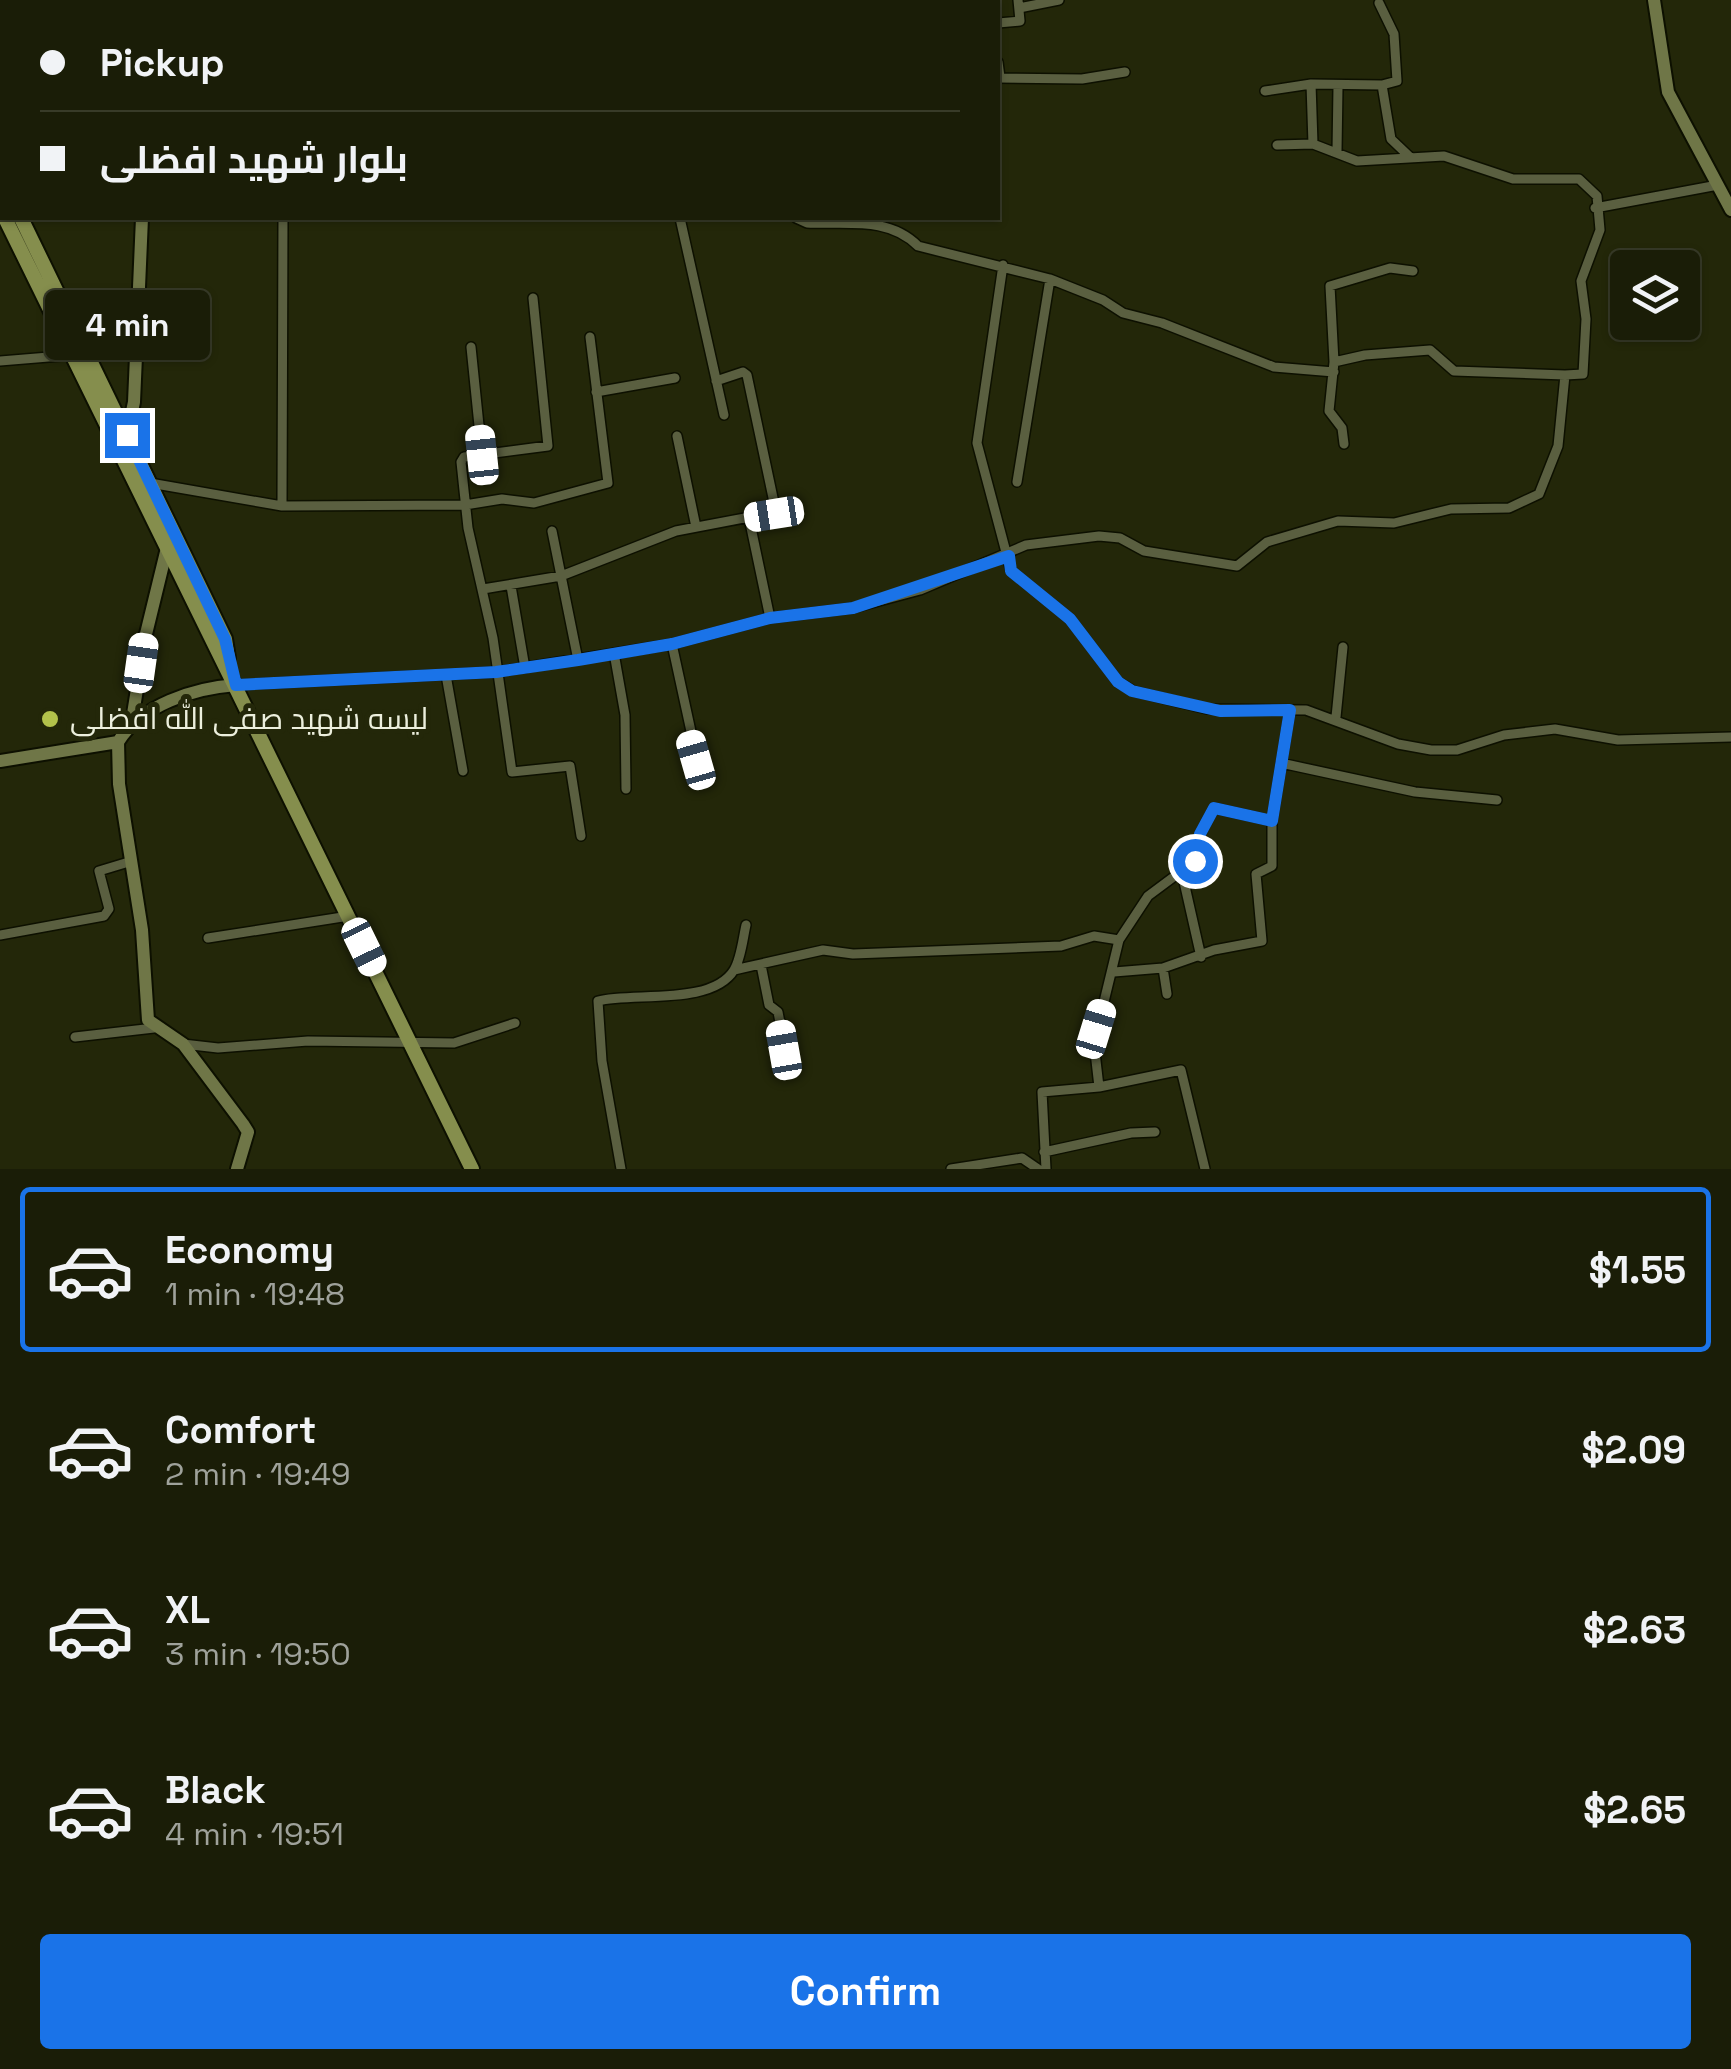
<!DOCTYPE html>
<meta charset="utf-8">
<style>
:root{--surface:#1a1d07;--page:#272a15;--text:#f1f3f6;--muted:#9fa29b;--line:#383b28;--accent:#1a73e8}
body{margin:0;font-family:"Space Grotesk",Cairo,sans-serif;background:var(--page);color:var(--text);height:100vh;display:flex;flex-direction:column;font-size:38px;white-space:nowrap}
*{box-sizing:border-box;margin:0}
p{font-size:32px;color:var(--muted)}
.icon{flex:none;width:55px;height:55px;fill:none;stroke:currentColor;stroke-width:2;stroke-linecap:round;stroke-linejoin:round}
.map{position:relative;height:1169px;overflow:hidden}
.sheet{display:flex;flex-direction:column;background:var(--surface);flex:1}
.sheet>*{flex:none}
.top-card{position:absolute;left:0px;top:0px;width:1000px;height:220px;box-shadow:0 2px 8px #0004,0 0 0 2px var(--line);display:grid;align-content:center;height:220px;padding:0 40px;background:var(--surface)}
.controls{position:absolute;left:1610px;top:250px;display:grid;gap:20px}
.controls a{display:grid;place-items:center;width:90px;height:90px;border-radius:10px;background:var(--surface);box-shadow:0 2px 8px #0004,0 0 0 2px var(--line);font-size:50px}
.end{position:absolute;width:45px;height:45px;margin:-22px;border:12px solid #1a73e8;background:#fff;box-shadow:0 0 0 5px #fff}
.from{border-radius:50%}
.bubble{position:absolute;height:70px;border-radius:10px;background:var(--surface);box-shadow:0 2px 8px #0004,0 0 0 2px var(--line);font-size:32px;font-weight:700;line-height:70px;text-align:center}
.car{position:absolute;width:30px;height:60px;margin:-30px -15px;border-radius:12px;box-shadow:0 0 8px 2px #0007;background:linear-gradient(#fff 24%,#345 0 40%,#fff 0 76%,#345 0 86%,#fff 0)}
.top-card b{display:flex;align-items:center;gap:35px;height:95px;font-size:38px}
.top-card b+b{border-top:2px solid var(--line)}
.top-card i{width:25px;height:25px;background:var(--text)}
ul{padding:18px 0 0;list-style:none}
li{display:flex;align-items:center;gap:30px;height:165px;margin:0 20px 15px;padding:0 20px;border:5px solid transparent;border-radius:10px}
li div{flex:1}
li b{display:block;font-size:38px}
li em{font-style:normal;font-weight:700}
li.selected{border-color:var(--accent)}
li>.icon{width:90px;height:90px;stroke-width:1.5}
.cta{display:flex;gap:20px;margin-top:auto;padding:20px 40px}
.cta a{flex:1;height:115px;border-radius:10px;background:var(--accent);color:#fff;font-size:40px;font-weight:700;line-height:115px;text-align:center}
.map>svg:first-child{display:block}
</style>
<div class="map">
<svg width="1731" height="1169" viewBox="0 0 1731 1169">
<rect width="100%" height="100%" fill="#232709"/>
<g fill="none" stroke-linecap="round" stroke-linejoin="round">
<!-- street casing -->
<g stroke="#0d1000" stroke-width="12">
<path id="street" d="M 518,0 L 532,2
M 989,0 L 989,2
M 614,2 L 615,0
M 1379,3 L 1394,34 L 1397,81 L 1382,85 L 1391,139 L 1411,158
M 1019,8 L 1059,0
M 998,23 L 1020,21 L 1018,0
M 998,62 L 1000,77
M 998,78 L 1082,79 L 1125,72
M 1311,84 L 1313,144
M 1265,91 L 1311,84 L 1382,85
M 0,127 L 2,126
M 1337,151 L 1338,87
M 1595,208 L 1718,185
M 680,218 L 724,415
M 796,218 L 807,223 C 847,225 888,216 918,246 L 1050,279 L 1103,300 L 1123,313 L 1162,323 L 1274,367 L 1334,372
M 1003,265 L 977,443 L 1011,571 L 1070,619 L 1118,682 L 1133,691 L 1207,709 L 1306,710 L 1398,744 L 1431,750 L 1457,750 L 1504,735 L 1555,729 L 1618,740 L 1731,737
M 533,298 L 548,446 L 464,457 L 461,462 L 468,528 L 493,638 L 512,772 L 570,766 L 581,836
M 471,347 L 482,455
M 0,361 L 73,355
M 1334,362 L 1365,355 L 1430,350 L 1454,371 L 1565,375
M 596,392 L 675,378
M 677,436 L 696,527
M 1344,444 L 1342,428 L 1329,411 L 1334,362 L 1330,286 L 1390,268 L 1413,271
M 1017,482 L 1050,279
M 150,483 L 282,506 L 465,505 L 502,499 L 534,503 L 608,483 L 590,337
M 282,506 L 283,218
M 749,518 L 770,618
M 552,531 L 578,660
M 511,586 L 525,668
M 483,589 L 561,576 L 676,531 L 776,512 L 747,375 L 743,372 L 716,381
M 672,644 L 702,782
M 614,653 L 625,715 L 626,789
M 446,675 L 463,771
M 236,685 L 496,672 L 672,644 L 770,618 L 853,608 L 920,590 L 1026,545 L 1099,536 L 1120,538 L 1144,551 L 1237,566 L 1267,542 L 1338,521 L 1394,523 L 1451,509 L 1509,508 L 1539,494 L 1558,446 L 1565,375 L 1583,374 L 1586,319 L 1581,281 L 1600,230 L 1597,196 L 1579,179 L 1513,179 L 1444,156 L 1357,161 L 1313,144 L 1277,145
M 1336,717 L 1343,647
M 1281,763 L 1415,792 L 1497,800
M 1182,873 L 1201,957
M 0,935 L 104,916 L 109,909 L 99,871 L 132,861
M 208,938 L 349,916
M 761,965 L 769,1005 L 778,1012 L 785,1049
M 734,970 L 823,950 L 853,954 L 1061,946 L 1094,936 L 1119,940
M 1114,972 L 1163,968
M 1167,994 L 1163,968 L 1214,950 L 1262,941 L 1256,874 L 1272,866 L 1272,821 L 1290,710
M 75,1037 L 154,1028
M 183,1044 L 218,1048 L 308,1041 L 454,1043 L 515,1023
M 1099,1087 L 1094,1043 L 1119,940 L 1148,896 L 1195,861 L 1200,834 L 1214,808 L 1272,821
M 1044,1152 L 1131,1133 L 1155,1132
M 621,1169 L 602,1061 L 598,1001 C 633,992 712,1006 734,970 C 741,959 743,938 746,925
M 951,1169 L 1022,1158 L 1038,1169
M 1046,1169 L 1042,1092 L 1099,1087 L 1181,1070 L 1205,1169"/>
</g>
<!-- secondary casing -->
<g stroke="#0d1000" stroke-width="16">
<path id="secondary" d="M 1654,0 L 1668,92 L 1731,210
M 158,2 L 158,0
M 127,435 L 134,402 L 142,218
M 132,720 L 146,634 L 167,548
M 118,742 L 119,784 L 142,930 L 148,1020 L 183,1044 L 243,1124 L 248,1132 L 237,1169
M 0,761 L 118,742 C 141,705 194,688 236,685"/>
</g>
<!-- primary casing -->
<g stroke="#0d1000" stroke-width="18">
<path id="primary" d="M 0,175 L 2,180
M 0,199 L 2,198
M 5,218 L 472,1169
M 21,218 L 225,639 L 228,658"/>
</g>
<!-- street -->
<use href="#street" stroke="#5a5f40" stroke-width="9"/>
<!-- secondary -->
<use href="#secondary" stroke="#6f7647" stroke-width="12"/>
<!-- primary -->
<use href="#primary" stroke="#858e4d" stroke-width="14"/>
</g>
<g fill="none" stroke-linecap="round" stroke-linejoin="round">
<!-- route -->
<path stroke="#1a73e8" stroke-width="12" d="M 127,435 L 225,639 L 236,685 L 496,672 L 578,660 L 672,644 L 770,618 L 853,608 L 1009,556 L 1011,571 L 1070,619 L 1118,682 L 1132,691 L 1220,711 L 1290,710 L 1272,821 L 1214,808 L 1200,834 L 1195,861"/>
</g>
<!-- markers -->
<circle fill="#b3c24b" stroke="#232709" stroke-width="4" cx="50" cy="719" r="10"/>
<g text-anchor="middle" stroke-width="10" stroke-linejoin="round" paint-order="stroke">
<!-- poi labels -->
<g font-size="30" fill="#ecefdd" stroke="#232709" text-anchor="start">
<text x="70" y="729">لیسه شهید صفی الله افضلی</text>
</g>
</g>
</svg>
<div class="controls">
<a><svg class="icon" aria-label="layers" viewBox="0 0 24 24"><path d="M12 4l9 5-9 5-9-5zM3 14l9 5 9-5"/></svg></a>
</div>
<i class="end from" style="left:1195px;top:861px"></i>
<i class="end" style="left:127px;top:435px"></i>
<div class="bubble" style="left:45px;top:290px;width:165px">4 min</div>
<i class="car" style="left:482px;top:455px;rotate:354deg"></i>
<i class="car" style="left:774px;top:514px;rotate:261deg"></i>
<i class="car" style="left:141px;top:663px;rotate:8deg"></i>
<i class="car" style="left:696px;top:760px;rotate:344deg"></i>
<i class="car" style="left:364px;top:947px;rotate:154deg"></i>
<i class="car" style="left:1096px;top:1029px;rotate:17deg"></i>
<i class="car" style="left:784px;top:1050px;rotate:350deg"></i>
<div class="top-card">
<b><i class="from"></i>Pickup</b>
<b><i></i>بلوار شهید افضلی</b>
</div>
</div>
<section class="sheet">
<ul>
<li class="selected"><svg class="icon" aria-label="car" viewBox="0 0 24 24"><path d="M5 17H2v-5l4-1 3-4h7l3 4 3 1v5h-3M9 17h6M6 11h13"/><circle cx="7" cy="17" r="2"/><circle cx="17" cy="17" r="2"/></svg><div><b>Economy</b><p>1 min · 19:48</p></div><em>$1.55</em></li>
<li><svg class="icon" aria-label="car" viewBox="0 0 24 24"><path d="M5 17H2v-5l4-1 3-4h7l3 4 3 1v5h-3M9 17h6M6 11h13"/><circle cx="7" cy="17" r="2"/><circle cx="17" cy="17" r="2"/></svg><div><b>Comfort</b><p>2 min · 19:49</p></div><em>$2.09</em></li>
<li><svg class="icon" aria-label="car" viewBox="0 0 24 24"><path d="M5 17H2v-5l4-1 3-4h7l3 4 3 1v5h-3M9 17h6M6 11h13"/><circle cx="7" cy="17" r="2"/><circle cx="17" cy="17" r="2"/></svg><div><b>XL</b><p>3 min · 19:50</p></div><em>$2.63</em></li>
<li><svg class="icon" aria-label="car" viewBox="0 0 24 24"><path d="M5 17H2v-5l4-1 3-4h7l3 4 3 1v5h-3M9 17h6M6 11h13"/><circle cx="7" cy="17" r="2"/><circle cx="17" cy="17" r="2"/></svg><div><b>Black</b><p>4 min · 19:51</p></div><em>$2.65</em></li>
</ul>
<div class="cta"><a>Confirm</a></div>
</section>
